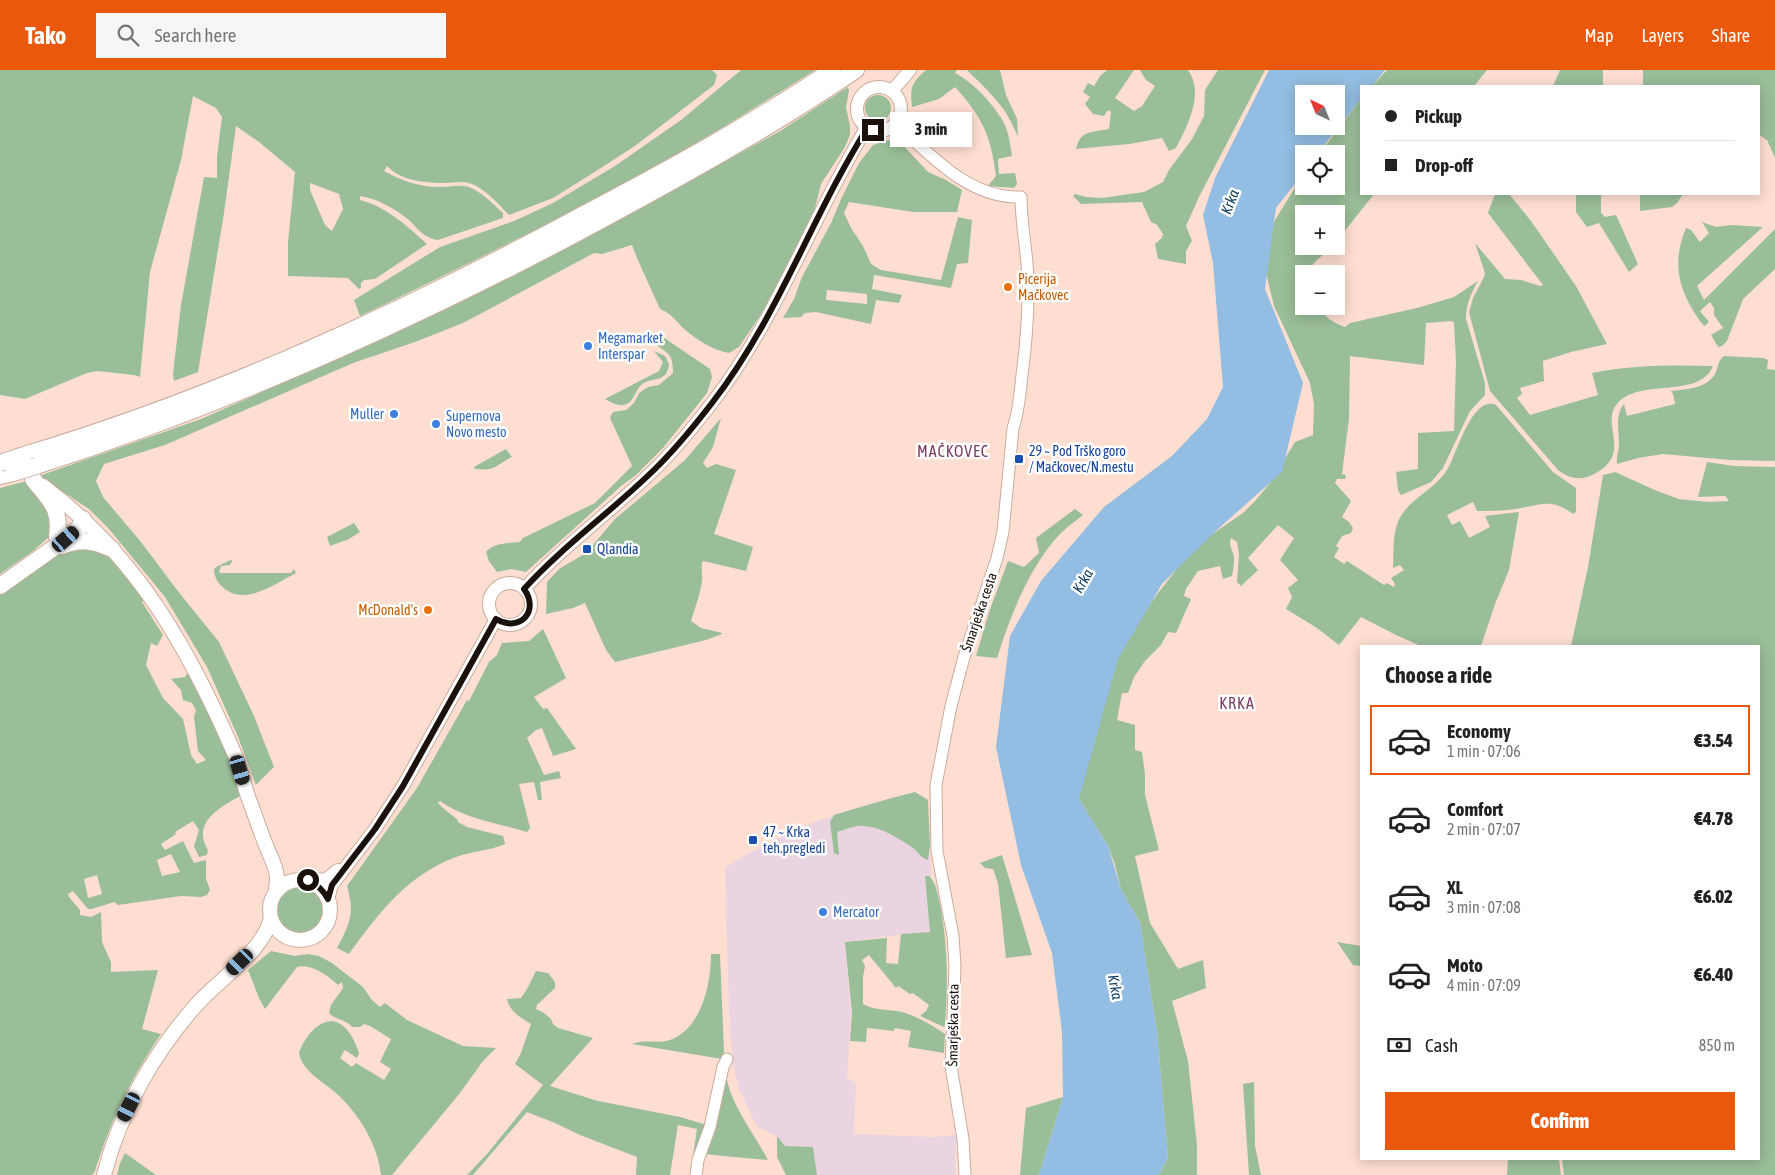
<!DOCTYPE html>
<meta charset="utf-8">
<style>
:root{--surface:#fff;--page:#f6f6f6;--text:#222;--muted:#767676;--line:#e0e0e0;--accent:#ea580c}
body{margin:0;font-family:"Asap Condensed",sans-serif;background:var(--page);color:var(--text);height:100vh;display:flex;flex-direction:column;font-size:19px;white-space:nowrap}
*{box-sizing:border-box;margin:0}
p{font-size:16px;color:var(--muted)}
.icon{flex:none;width:28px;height:28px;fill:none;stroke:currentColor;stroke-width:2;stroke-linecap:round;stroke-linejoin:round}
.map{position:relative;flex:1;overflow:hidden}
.panel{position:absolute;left:1360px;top:575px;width:400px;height:515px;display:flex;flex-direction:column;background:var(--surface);border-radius:0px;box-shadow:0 2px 12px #0003}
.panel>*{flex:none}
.top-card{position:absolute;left:1360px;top:15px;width:400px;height:110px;border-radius:0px;box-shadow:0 2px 12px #0003;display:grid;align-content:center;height:110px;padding:0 25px;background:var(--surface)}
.needle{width:32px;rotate:317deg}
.fabs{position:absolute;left:1295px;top:15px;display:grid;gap:10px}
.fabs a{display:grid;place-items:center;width:50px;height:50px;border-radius:0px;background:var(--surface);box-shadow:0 2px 12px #0003;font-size:25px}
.end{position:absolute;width:22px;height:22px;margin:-11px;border:6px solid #1b110c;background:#fff;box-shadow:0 0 0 2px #fff}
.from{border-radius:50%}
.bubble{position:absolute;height:35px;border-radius:0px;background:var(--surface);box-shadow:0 2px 12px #0003;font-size:16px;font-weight:800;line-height:35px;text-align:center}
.car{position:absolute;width:15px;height:30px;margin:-15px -8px;border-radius:6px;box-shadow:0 0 4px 1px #0007;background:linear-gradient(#222 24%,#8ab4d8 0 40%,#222 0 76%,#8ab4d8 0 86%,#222 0)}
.top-card b{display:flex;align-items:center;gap:18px;height:48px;font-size:19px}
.top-card b+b{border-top:1px solid var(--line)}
.top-card i{width:12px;height:12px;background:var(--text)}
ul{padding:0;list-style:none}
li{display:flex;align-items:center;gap:15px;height:70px;margin:0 10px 8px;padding:0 15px;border:2px solid transparent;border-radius:0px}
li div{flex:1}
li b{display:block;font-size:19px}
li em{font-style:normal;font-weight:800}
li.active{border-color:var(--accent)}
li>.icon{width:45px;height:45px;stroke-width:1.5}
h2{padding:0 25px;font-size:22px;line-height:60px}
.pay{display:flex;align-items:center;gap:12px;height:55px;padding:0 25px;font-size:19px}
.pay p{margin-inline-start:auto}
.button{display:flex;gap:10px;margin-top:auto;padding:10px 25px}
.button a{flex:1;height:58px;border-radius:0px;background:var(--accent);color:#fff;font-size:20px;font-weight:800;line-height:58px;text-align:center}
header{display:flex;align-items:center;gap:30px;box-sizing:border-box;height:70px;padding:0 25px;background:var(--accent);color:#fff}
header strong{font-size:24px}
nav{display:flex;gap:28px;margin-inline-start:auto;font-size:18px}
.search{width:350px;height:45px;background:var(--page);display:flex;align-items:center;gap:12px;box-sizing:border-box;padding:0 18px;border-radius:0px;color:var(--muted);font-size:19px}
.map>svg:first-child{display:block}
</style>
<header>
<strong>Tako</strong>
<div class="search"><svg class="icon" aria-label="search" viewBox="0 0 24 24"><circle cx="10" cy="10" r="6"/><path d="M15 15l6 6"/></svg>Search here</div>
<nav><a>Map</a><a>Layers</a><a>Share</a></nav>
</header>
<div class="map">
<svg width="1775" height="1105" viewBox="0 0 1775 1105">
<rect width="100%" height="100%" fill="#fdded0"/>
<!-- industrial -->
<path fill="#ead4e2" d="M 915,722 L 926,729 L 931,799 L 930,861 L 845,872 L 851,944 L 847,1007 L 856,1014 L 854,1064 L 933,1067 L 956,1065 L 955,1105 L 817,1105 L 813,1077 L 785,1076 L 777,1066 L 757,1057 L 739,1019 L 733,994 L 729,941 L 725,798 L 749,783 L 804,756 L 856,738 Z"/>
<!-- green -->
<path fill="#9abe98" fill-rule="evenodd" d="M 0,0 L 712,0 L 717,5 L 714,15 L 635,76 L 593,103 L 553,128 L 509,145 C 498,134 485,118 469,113 C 462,111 453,113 446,113 C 426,113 401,111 387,96 L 384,101 C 400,110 419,117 438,117 C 449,117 460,114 469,117 C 482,122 493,134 503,143 L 503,148 L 438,170 C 424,168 418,159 409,150 C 394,138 378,129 360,126 L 360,130 C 387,137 407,156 427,174 L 375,209 L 364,210 L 361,213 L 361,218 L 359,219 L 348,208 L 288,206 L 288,172 L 295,102 L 259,72 L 236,56 L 224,143 L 198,302 L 174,311 L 173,304 L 181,235 L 204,107 L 217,108 L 217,86 L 222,47 L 216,38 L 193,26 L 181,90 L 150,202 L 140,307 L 134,305 L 97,301 L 87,303 L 25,329 L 0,325 ZM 310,113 L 339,124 L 343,139 L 332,161 L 325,155 L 310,120 Z
M 741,0 L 815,0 C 785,19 755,38 725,56 C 607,126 483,187 360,246 L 354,230 L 440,177 L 514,151 L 553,133 L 615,96 L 681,50 Z
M 926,0 L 957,0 L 955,3 C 974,13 992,33 1003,51 C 1009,62 1010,74 1012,86 L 998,89 L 999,104 L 1015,103 L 1017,114 L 1014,118 L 988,116 L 996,106 C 991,65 982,47 955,17 L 939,29 L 912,37 C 910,17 911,13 926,0 Z
M 967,0 L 1000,0 L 1006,25 L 1017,49 L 1018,67 C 1006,36 990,23 967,0 Z
M 1107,0 L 1134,0 L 1115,28 L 1134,41 L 1142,36 L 1155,16 L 1146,10 L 1140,0 L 1188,0 C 1205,24 1187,56 1176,78 L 1169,81 L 1162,68 L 1129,74 L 1076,79 C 1080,60 1093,62 1109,59 L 1111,42 L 1108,40 L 1104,46 L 1093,44 L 1085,34 L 1090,27 L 1083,22 L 1088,13 L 1094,16 L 1100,6 Z
M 1218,0 L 1265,0 L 1199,127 L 1186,156 L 1192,171 L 1186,181 L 1186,194 L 1158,189 L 1155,174 L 1162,168 L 1163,164 L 1157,155 L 1151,152 L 1142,132 L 1081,134 L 1073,126 L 1075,124 L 1086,127 L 1102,128 L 1144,122 L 1163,112 L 1169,100 L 1192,69 L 1204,46 L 1205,20 Z
M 1387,0 L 1487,0 L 1474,16 L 1372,16 Z
M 1560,0 L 1603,0 L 1603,16 L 1553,16 Z
M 1643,0 L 1775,0 L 1775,88 L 1767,70 L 1759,65 L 1759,16 L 1643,16 Z
M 848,17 L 849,21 L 846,37 L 850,56 L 850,65 L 845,77 L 821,114 L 813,146 L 764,240 L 739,277 L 729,283 C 714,281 696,269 684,259 C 676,251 671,243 660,239 L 637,188 L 632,175 L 602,184 L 594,183 L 463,253 L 415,272 L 353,293 L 165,375 L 104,394 L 96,411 L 103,427 L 141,472 L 177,520 L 219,572 L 254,646 L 274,697 L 256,715 L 238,667 L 207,597 L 165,527 L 109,459 L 89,439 L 39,406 L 201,349 L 366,276 L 540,191 L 621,149 L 780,61 Z
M865 38a13 13 0 1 1 26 0a13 13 0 1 1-26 0Z
M 1361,29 L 1361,124 L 1374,124 L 1336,172 L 1336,144 L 1304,144 L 1304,176 L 1332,176 L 1313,194 L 1310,204 L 1304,204 L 1304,236 L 1320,236 C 1325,249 1333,252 1345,257 L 1350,253 L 1417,238 L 1454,227 L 1478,211 C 1471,224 1466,234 1466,249 L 1485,313 L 1485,325 L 1470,341 L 1443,398 L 1431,412 L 1401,425 L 1398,420 L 1396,402 L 1418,399 L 1418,363 L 1454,361 L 1456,291 L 1454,253 L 1452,251 L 1426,253 L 1424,295 L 1350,286 L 1349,348 L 1342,404 L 1346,405 L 1345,409 L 1337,409 L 1335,413 L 1351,431 L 1342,447 L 1349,452 L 1353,458 L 1351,463 L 1342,466 L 1336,476 L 1339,478 L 1334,487 L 1344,494 L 1347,491 L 1384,515 L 1387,513 L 1394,517 L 1395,514 L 1391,508 L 1404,500 L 1400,495 L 1393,498 C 1394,484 1392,466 1398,452 C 1407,429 1434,421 1447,400 C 1456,386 1472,324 1496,335 L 1553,402 L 1576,418 L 1576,442 L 1573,444 C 1552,429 1544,434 1521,438 C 1507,441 1491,441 1477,441 L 1473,432 L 1447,445 L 1452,455 L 1460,451 L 1469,468 L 1490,457 L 1485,446 L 1519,442 L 1509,500 L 1495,534 L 1481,576 L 1421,576 L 1396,565 L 1361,547 L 1339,575 L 1317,558 L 1286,539 L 1292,527 L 1288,518 L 1298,510 L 1280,490 L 1294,468 L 1278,455 L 1248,488 L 1258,500 L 1241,516 L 1237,512 L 1239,484 L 1237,472 L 1231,468 C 1228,477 1234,481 1234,489 C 1234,495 1233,501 1232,506 L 1223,509 L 1220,496 L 1198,501 L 1186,519 L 1184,526 L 1191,529 L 1176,563 L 1168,562 L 1161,575 L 1145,591 L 1134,607 L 1128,623 L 1122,623 L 1117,650 L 1135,655 L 1135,680 L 1142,682 L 1145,704 L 1145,725 L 1159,780 L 1135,786 L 1150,853 L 1178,899 L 1203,890 L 1206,918 L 1172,931 L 1188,991 L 1197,1075 L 1197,1105 L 1159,1105 L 1168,1087 L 1157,962 L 1140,853 L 1121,819 L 1115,795 L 1108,776 L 1079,729 L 1078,712 L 1113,593 L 1137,553 L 1158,523 L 1191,481 L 1208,467 L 1243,443 L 1255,431 L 1270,413 L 1295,372 L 1313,365 L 1314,334 L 1310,313 L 1274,236 L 1264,195 L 1265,176 L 1275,150 L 1304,103 L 1304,116 L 1336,116 L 1336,84 L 1319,84 Z
M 888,70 L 901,73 L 928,102 L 946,110 L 962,120 L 957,142 L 913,142 L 849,132 L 844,143 L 851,158 L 863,176 L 871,194 L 881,200 L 941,210 L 958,147 L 972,150 L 968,193 L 957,194 L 951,218 L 874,205 L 872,219 L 902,225 L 899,233 L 876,230 L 871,254 L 816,242 L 805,243 L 801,247 L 783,248 L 794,229 L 802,207 L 831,153 L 842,127 L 859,93 L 873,75 ZM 827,220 L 867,224 L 867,234 L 826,230 Z
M 1495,124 L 1509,124 L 1531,151 L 1576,216 L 1607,274 L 1571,282 L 1543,291 L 1544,311 L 1520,318 L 1522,324 L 1517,328 L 1530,345 L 1598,325 L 1592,303 C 1632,295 1672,295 1713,296 C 1699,330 1639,307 1617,334 C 1599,356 1636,385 1590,406 C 1578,411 1567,407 1558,400 L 1490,321 L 1469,242 L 1473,228 L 1484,207 L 1485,203 L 1475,173 L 1505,209 L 1521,210 L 1540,216 L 1543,215 L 1488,143 Z
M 1576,124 L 1601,124 L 1601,143 L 1605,147 L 1616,145 L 1638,194 L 1629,202 L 1599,153 L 1587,157 L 1576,142 Z
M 1640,124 L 1683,124 L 1677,133 L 1672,137 L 1640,141 Z
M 1702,152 L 1716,157 L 1731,155 L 1763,157 L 1697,216 L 1704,230 L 1775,159 L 1775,199 L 1743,229 L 1727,271 L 1722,276 L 1718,277 L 1711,265 L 1723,258 L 1714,245 L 1714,238 L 1710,232 L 1700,241 L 1709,252 L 1704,256 C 1680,225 1670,196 1686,158 L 1691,160 L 1700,172 L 1709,163 Z
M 660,265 L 710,299 L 712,307 L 707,323 L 663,378 L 636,405 L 621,416 L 526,502 L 511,499 L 497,502 L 489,491 L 486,482 C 493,473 509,473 520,472 L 523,468 L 595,433 L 632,396 L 610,348 L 613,342 L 626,340 L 634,333 L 639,323 L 648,317 L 659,315 L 673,303 C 673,284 669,285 656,274 L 656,268 Z
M 654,281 L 665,286 L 669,294 C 667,313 655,306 642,314 C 635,320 634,333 624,335 C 617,336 610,332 605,329 L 659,301 L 663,292 Z
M 1724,286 L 1763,288 L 1768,290 L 1767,299 L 1775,300 L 1775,391 L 1730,390 L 1663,384 L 1638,388 L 1617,394 C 1616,387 1619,381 1619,374 C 1619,360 1615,347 1623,335 L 1624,334 L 1627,346 L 1675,334 L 1673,324 L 1671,321 C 1686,319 1706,319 1715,304 C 1718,298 1718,290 1724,286 Z
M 721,348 L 713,377 L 703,393 L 707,398 L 716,394 L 736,400 L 714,464 L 753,477 L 746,501 L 703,491 C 700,497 703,504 702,511 C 700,525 695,538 691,551 L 701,558 L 722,563 L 722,564 L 706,570 L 615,592 L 606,580 L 585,533 L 573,538 L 546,544 L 547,512 L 559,499 L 586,483 L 615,449 L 685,390 Z
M 506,379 L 512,387 C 494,396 497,401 475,399 L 474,397 Z
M 1707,392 L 1734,396 L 1775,397 L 1775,1105 L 1564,1105 L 1562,1089 L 1759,1089 L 1759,576 L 1571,576 L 1588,497 L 1603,405 L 1615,402 L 1657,421 L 1679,429 L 1708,432 L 1729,431 L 1725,426 L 1698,427 Z
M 27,411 L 52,439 L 49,467 L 33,481 L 0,504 L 0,418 Z
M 1075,439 L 1083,445 C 1076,451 1068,456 1062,462 C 1030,494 1010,547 997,588 L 976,586 L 989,542 L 1008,491 L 1024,497 L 1039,483 L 1036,468 Z
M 354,453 L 360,462 L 349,469 L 330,476 L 327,467 Z
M 72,475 L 108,485 L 144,530 L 142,532 L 163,565 L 157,576 L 151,573 L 146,595 L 163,628 L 183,649 L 191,685 L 197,694 L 206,690 L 198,681 L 194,647 L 196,640 L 192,633 L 183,630 L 181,620 L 171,609 L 185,607 L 188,603 L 178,581 L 205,627 L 244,724 C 229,732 201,746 203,766 C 203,771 206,776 208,781 L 207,785 L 199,787 L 194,776 L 199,760 L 193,751 L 175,762 L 176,764 L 161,774 L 165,780 L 183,771 L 194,793 L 206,790 L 206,809 L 210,820 L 207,825 L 201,827 L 181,826 L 118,835 L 114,832 L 92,839 L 88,839 L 73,821 L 68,824 L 69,827 L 80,840 L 80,845 L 91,847 L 101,842 L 102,872 L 111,892 L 111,902 L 158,900 L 142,959 L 161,964 C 130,1010 112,1048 95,1101 L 92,1105 L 0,1105 L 0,522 ZM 171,784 L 180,802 L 162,806 L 157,790 ZM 97,805 L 102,824 L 88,828 L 84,809 Z
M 233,489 L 230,495 L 221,496 L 219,502 L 221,503 L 291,503 L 294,499 L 296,503 C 276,513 246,536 225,519 C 218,514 214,507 214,499 L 216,497 Z
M 543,559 L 566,608 L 534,627 L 543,639 L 547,638 L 576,679 L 553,686 L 542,658 L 536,660 L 527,668 L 544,705 L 559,701 L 561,708 L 540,712 L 542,730 L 538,730 L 534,712 L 519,714 L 530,758 L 527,762 C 498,753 464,749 440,731 L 438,733 L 444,739 L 457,749 L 458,752 L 467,757 L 503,766 L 505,774 C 489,781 472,781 456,787 C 407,805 378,844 349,884 L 337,878 C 350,853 355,844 347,816 L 417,718 L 467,630 L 469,631 L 489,592 L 497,585 L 502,573 L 529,571 Z
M 915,722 L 928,730 L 930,775 L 928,790 C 922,789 918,782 913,778 C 898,768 882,757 863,756 C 855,755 845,760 837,762 L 839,785 L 834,783 L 830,752 L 834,745 L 888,729 Z
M 1002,785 L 1032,885 L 1006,888 L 998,813 L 993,799 L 985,798 L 980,793 Z
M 925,806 L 929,806 C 937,814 937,823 940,834 C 948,875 948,914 945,955 L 944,957 L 920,946 L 926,941 L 929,935 L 913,923 L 910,924 L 898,916 L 896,918 L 869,885 L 862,890 L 865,896 L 863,907 L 863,934 C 875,941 888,939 902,942 C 914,945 934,956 945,964 L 944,983 L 908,977 L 911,961 L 895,958 L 894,961 L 867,958 L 866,972 L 850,971 L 852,943 L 845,872 L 887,868 L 886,893 L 898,894 L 901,864 L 930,862 Z
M277 840a23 23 0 1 1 46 0a23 23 0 1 1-46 0Z
M 1337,872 L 1361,876 L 1361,896 L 1353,895 Z
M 271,881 L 295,886 L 308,884 L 319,886 L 332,893 L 363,917 L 372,930 L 380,937 L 385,933 L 407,950 L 463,976 L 496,978 L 483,991 L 460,1023 L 392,1105 L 381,1105 C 378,1075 359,1044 337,1024 C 324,1012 301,1001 299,982 C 317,942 345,940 359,983 L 357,988 L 345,980 L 340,988 L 352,997 L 356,993 L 384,1010 L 391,999 L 380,992 L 391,969 L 370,956 L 364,954 L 360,957 L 352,957 C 346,949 335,950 329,943 L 331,935 L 343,918 L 342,912 L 338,915 C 329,906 310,893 297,897 L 265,939 L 259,928 L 248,900 Z
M 711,884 L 720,884 L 724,982 L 722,989 L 632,974 C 644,969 658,974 670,970 C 702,958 711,914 711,884 Z
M 536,901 L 548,903 L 555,912 L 555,918 L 537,935 L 536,939 L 544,943 L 551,949 L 553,954 L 558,958 L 593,968 L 550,1016 L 598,1031 L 680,1047 L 707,1055 L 692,1105 L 690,1105 L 697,1059 L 678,1055 L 670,1105 L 636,1105 L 637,1087 L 580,1065 L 555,1053 L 527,1042 L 473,1105 L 467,1105 L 487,1084 L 543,1015 L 515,994 L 521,983 L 531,954 C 520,947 510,942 507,929 L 521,928 L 527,919 Z
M 726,1005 C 731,1036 754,1063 768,1090 L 703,1084 Z
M 1254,1012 L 1255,1076 L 1261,1105 L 1249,1105 L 1243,1014 Z
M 1063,1027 L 1039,1105 L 1020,1105 L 1026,1038 Z
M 777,1066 L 785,1076 L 813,1077 L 817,1105 L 786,1105 L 777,1087 Z
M 125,1083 L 156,1105 L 117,1105 L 120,1093 Z
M 1508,1089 L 1559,1089 L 1561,1105 L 1507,1105 Z"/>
<!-- water -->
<path fill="#93bde2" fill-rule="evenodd" d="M 1269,0 L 1385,0 L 1372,16 L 1361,16 L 1361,29 L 1317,84 L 1304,84 L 1304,102 L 1276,138 L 1265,219 L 1303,313 L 1282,402 L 1218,459 L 1162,514 L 1118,589 L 1079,729 L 1108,776 L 1121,819 L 1140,853 L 1157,962 L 1168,1087 L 1159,1105 L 1039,1105 L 1063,1027 L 1062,962 L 1052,883 L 1021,795 L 996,677 L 1010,566 L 1041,511 L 1104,437 L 1172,386 L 1207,349 L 1223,317 L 1213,193 L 1203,145 L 1215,108 ZM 1304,24 L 1336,24 L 1336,56 L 1304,56 Z"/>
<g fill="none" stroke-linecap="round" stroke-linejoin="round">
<!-- tertiary casing -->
<g stroke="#c9ac9e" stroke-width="13">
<path id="tertiary" d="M 895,53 C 931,85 969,129 1021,127 C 1021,150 1025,171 1027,193 C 1030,231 1027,267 1022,305 C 1020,323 1019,341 1013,358 L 1003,462 L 997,488 L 964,587 L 951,636 L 936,715 L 937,781 L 953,866 L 955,896 L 951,996 L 963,1069 L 965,1105
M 696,1105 L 698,1090 L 710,1057 L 723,997 L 727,989"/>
</g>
<!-- secondary casing -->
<g stroke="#c9ac9e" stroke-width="14">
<path id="secondary" d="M857 39a22 22 0 1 1 44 0a22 22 0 1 1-44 0Z
M 892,21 L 910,0
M489 534a21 21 0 1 1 42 0a21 21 0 1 1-42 0Z
M 524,519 C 565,474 615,439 658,396 C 677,377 695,355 712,333 C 777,249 812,147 867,57
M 308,811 L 326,809 L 338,800
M 328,829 L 332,815 L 375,759 L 403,716 L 496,549"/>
</g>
<!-- primary casing -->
<g stroke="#c9ac9e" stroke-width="16">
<path id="primary" d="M 43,416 C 138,487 189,579 235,685 C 241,700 244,717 250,732 C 256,748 261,763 267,778 C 271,788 276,796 277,807 C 277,812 276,817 276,822
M270 840a30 30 0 1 1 60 0a30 30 0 1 1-60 0Z
M 104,1105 C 120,1042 154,982 198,933 C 220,909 264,880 271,848"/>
</g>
<!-- motorway casing -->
<g stroke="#c9ac9e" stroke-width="18">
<path id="motorway" d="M 24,385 C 218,327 404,241 582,145 C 667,100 752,54 832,0
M 36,396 C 226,335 408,253 583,160 C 676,110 769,59 856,0
M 0,406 L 13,403
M 33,409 C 50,431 61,437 57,467
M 62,476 C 81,468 94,471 112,479
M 0,516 L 66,469 L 79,458 L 83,449"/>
</g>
<!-- tertiary -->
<use href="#tertiary" stroke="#fff" stroke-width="11"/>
<!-- secondary -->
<use href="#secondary" stroke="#fff" stroke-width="12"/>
<!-- primary -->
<use href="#primary" stroke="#fff" stroke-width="14"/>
<!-- motorway -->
<use href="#motorway" stroke="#fff" stroke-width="16"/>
<!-- motorway-bridge casing -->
<g stroke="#c9ac9e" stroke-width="18" stroke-linecap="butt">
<path id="motorway-bridge" d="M 0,393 L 24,385
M 13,403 L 36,396"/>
</g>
<!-- motorway-bridge -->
<use href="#motorway-bridge" stroke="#fff" stroke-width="16"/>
</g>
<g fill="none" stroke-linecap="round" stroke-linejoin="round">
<!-- route -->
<path stroke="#1b110c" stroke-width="6" d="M 308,810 C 318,815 323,820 328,829 L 332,815 L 375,759 L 403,716 L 496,549 C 520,563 540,541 524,519 C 565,474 615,439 658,396 C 677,377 695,355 712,333 C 778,248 811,147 868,57 L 873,60"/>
</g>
<!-- markers -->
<g fill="#e8710a" stroke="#fff" stroke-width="2">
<circle cx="1008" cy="217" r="5"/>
<circle cx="428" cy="540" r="5"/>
</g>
<g fill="#3f7fe0" stroke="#fff" stroke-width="2">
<circle cx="588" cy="276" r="5"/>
<circle cx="394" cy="344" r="5"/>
<circle cx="436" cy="354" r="5"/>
<circle cx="823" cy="842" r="5"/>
</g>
<g fill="#1a4fb4" stroke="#fff" stroke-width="2">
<rect x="1014" y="384" width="10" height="10" rx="2.5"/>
<rect x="582" y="474" width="10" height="10" rx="2.5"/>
<rect x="748" y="765" width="10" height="10" rx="2.5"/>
</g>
<g text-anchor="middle" stroke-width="5" stroke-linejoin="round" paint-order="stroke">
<!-- food labels -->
<g font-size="14" fill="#c56008" stroke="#fff" text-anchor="start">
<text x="1018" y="214">Picerija<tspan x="1018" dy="16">Mačkovec</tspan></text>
<text x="418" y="545" text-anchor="end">McDonald's</text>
</g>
<!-- shop labels -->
<g font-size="14" fill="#366cbe" stroke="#fff" text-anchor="start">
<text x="598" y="273">Megamarket<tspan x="598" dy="16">Interspar</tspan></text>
<text x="384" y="349" text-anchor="end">Muller</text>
<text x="446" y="351">Supernova<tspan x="446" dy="16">Novo mesto</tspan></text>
<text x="833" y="847">Mercator</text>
</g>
<!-- transit labels -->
<g font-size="14" fill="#164399" stroke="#fff" text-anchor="start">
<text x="1029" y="386">29 ~ Pod Trško goro<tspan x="1029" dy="16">/ Mačkovec/N.mestu</tspan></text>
<text x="597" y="484">Qlandia</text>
<text x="763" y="767">47 ~ Krka<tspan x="763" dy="16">teh.pregledi</tspan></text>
</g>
<!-- street labels -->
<g font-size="14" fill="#1b110c" stroke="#fff">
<text transform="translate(979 542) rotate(-71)" y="5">Šmarješka cesta</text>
<text transform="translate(953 955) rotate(-89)" y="5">Šmarješka cesta</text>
</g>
<!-- water labels -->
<g font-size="15" font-style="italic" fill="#0e3e63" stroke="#fff">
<text transform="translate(1230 132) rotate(-69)" y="5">Krka</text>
<text transform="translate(1083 511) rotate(-60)" y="5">Krka</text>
<text transform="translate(1115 917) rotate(79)" y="5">Krka</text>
</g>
<!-- quarter labels -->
<g font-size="16" letter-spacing="1" fill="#7a3c63" stroke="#fff">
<text x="953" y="387">MAČKOVEC</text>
<text x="1237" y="639">KRKA</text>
</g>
</g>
</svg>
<div class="fabs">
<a><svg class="needle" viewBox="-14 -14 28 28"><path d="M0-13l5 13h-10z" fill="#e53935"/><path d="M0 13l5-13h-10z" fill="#767676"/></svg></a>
<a><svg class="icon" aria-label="locate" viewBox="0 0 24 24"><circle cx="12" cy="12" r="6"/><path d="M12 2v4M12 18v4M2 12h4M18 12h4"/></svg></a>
<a>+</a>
<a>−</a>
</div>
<i class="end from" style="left:308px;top:810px"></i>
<i class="end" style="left:873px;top:60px"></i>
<div class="bubble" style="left:890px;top:42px;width:82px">3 min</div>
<i class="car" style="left:66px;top:469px;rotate:49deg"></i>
<i class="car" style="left:240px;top:700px;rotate:163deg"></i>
<i class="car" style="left:240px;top:892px;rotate:226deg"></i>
<i class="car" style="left:129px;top:1037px;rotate:207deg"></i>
<div class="top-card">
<b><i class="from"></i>Pickup</b>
<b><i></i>Drop-off</b>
</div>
<section class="panel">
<h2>Choose a ride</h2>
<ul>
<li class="active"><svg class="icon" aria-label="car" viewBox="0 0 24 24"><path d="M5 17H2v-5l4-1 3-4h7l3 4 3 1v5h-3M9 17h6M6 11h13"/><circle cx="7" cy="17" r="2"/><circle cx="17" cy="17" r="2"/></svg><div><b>Economy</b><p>1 min · 07:06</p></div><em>€3.54</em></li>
<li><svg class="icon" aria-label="car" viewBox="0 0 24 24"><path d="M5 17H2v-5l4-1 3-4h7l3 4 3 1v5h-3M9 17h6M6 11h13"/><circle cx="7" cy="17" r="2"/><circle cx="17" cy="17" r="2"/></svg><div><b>Comfort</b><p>2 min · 07:07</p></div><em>€4.78</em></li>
<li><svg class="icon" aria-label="car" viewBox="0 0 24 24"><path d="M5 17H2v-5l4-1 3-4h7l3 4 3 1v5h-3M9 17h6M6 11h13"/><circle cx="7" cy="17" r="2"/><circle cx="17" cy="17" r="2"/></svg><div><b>XL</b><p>3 min · 07:08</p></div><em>€6.02</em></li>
<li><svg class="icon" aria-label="car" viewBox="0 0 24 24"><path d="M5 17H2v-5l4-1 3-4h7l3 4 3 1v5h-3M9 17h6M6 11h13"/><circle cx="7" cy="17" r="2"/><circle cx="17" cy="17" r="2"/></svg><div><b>Moto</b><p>4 min · 07:09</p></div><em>€6.40</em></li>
</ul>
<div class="pay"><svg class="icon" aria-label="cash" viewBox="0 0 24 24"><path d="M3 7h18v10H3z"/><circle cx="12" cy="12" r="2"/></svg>Cash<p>850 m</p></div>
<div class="button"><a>Confirm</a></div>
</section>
</div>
